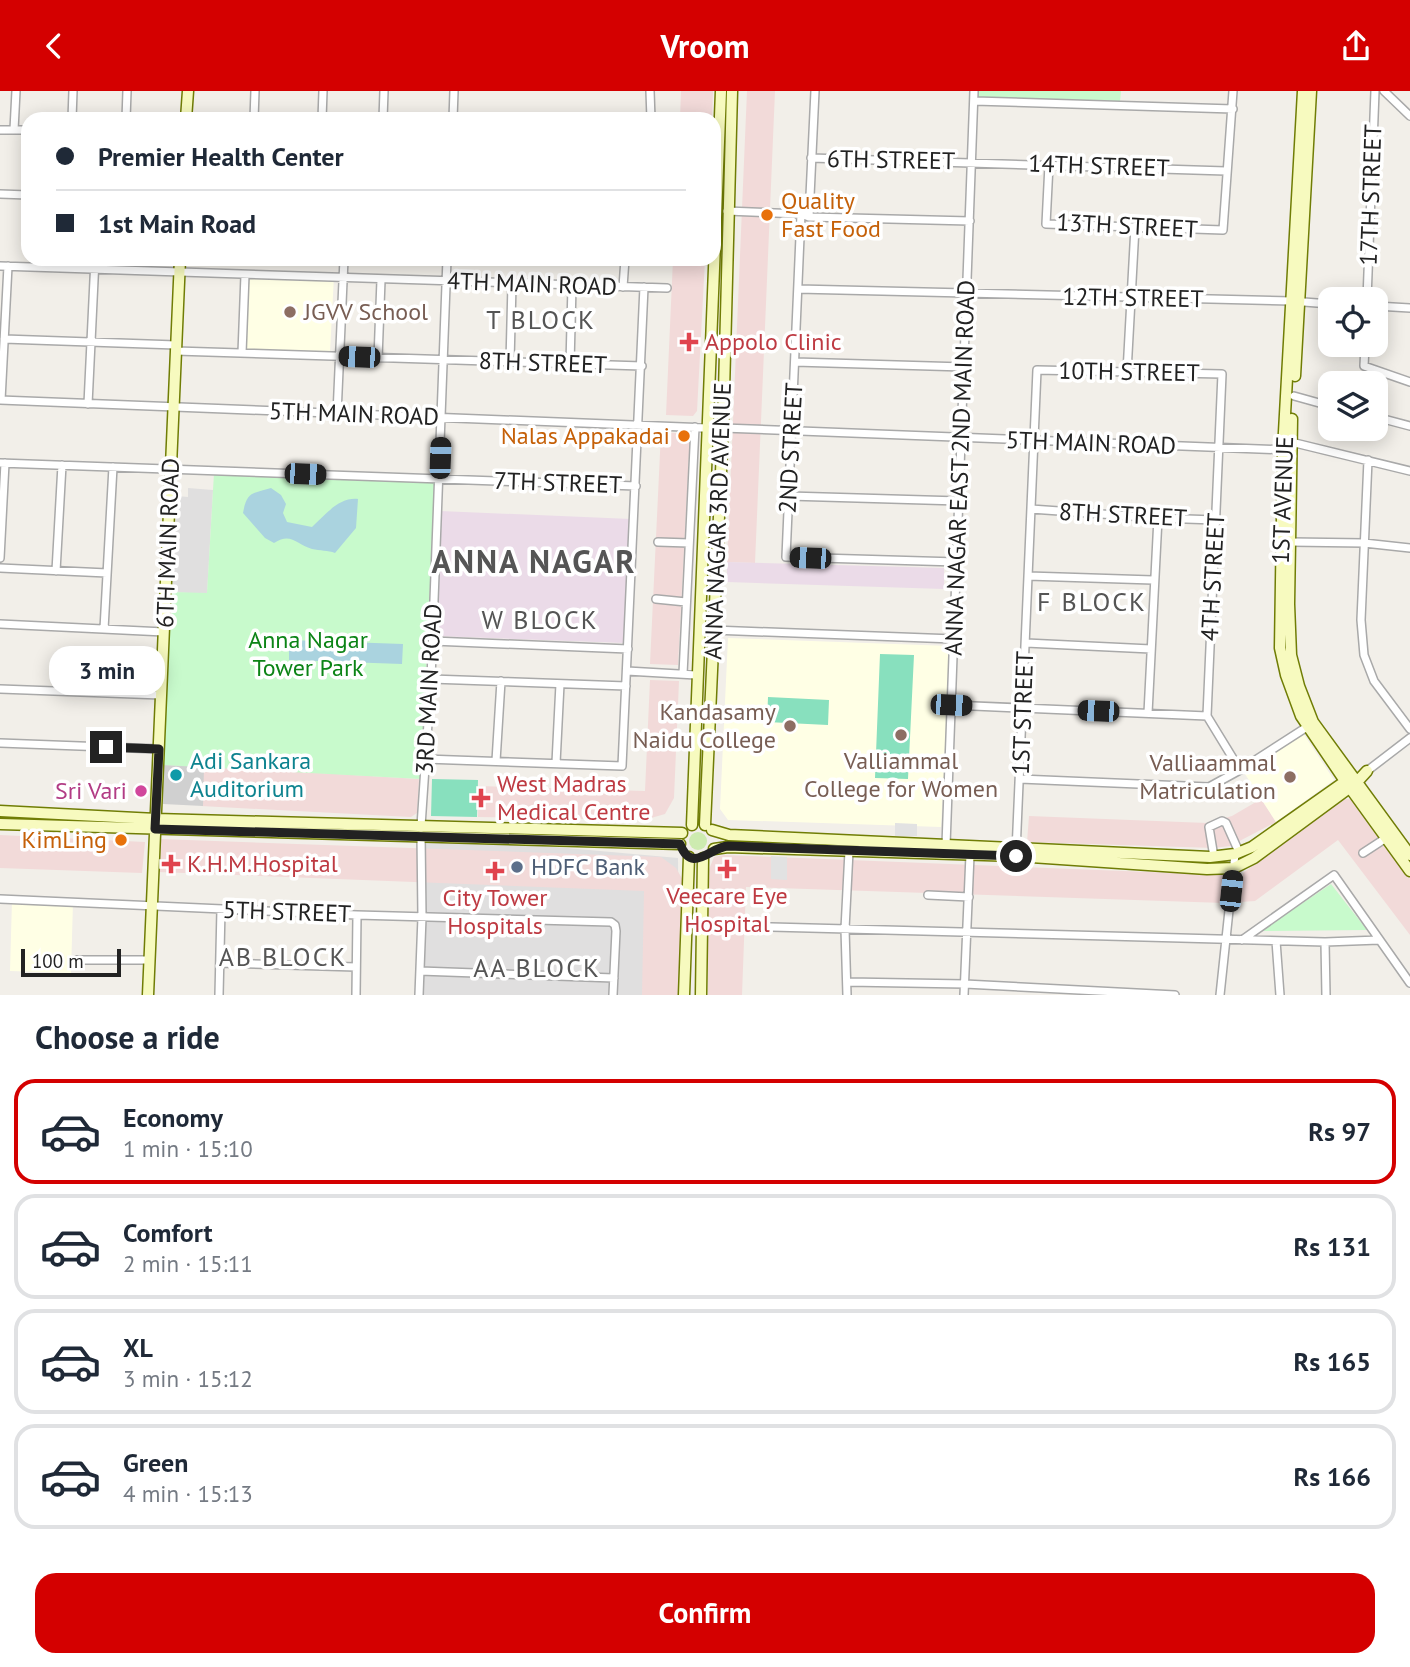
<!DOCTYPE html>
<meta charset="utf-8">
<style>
:root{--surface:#fff;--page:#f2f2f3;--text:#1f2937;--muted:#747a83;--line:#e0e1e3;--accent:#d40000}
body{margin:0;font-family:"PT Sans",sans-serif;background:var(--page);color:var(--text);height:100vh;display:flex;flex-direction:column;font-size:26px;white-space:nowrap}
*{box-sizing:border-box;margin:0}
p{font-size:23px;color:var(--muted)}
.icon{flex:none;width:38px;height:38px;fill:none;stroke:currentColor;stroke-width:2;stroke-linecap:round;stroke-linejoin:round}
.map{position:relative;height:904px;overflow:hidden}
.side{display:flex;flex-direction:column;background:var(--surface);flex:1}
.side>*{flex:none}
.banner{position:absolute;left:21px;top:21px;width:700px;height:154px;border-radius:21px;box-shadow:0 4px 18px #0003;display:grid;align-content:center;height:154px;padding:0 35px;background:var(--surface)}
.buttons{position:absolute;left:1318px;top:196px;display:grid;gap:14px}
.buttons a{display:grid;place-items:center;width:70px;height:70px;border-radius:14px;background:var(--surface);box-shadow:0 4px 18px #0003;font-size:35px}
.scale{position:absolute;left:21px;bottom:18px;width:100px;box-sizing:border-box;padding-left:7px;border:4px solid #222;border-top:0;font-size:19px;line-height:24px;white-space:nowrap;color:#222;-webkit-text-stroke:5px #fff;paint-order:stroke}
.end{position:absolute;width:32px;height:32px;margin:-16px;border:9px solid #222;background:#fff;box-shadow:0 0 0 4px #fff}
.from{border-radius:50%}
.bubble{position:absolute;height:49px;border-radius:21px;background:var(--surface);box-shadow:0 4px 18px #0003;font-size:23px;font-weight:800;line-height:49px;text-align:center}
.car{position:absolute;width:21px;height:42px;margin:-21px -10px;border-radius:9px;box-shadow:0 0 5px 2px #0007;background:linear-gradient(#222 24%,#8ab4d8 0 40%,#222 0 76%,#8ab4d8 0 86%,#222 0)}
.banner b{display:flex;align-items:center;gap:24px;height:66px;font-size:26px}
.banner b+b{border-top:2px solid var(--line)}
.banner i{width:18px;height:18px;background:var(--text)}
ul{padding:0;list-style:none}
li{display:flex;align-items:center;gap:21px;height:105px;margin:0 14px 10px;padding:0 21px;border:4px solid var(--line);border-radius:21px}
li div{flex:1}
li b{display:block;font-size:26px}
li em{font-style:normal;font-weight:800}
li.on{border-color:var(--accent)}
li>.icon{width:63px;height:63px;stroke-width:1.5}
h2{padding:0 35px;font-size:32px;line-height:84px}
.button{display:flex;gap:14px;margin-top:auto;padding:14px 35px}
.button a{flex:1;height:80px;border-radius:21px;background:var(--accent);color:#fff;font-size:28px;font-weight:800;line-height:80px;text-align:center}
header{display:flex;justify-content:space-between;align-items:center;height:91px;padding:0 35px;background:var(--accent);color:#fff;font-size:32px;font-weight:800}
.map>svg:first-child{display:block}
</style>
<header><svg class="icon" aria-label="back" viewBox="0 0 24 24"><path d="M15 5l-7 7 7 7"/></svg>Vroom<svg class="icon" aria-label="share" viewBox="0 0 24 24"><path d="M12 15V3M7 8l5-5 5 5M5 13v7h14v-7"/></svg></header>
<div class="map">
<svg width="1410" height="904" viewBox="0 0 1410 904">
<rect width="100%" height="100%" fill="#f2efe9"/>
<!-- residential -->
<path fill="#e0dfdf" d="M 188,397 L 213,399 L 207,503 L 171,501 L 177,405 L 188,406 Z
M 421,744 L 678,767 L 679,904 L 416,904 Z"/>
<!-- commercial -->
<path fill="#f2dad9" d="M 681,0 L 713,0 L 712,28 L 680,28 Z
M 747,0 L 775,0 L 755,472 L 727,471 Z
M 673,168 L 705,168 L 697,320 L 693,325 L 666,324 Z
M 661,341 L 690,343 L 678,574 L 650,573 Z
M 650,589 L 679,590 L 674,707 L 665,723 L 644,729 L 478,726 L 479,695 L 645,700 Z
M 202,675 L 419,688 L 417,722 L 411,726 L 201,715 Z
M 1261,708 L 1276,731 L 1230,755 L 1214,757 L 1027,751 L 1029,725 L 1207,732 L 1232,725 Z
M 1344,708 L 1353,708 L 1410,788 L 1410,844 L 1338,749 L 1255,810 L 1240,811 L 1243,782 Z
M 0,744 L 145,751 L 142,782 L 0,777 Z
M 160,748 L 661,766 L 676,777 L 684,791 L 678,904 L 642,904 L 644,800 L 158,781 Z
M 724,764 L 1225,784 L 1224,812 L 746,796 L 742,904 L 708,904 L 708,781 L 714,766 Z"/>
<!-- industrial -->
<path fill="#ebdbe8" d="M 440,420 L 631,428 L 624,552 L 436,545 Z
M 727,471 L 944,477 L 944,498 L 727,491 Z"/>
<!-- education -->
<path fill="#ffffe5" d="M 249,182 L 334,185 L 330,261 L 246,258 Z
M 728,547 L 950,555 L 941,736 L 728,729 L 720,718 Z
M 1303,642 L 1334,689 L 1276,731 L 1245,683 Z
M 12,809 L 73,811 L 71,882 L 10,880 Z"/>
<!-- religious -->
<path fill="#d0d0d0" d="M 163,674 L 204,675 L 203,715 L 163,713 Z"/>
<!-- grass -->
<path fill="#cdebb0" d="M689 750a9 9 0 1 1 18 0a9 9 0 1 1-18 0Z"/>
<!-- park -->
<path fill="#c8facc" d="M 977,0 L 1121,0 L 1120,11 L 977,6 Z
M 214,382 L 435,389 L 421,688 L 163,674 L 171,501 L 207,502 Z
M 1331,793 L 1367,839 L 1261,840 Z"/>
<!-- pitch -->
<path fill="#88e0be" d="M 880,563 L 914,564 L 908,688 L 875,687 Z
M 768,606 L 829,609 L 828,634 L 767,631 Z
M 432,688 L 478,689 L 477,726 L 431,725 Z"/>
<!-- parking -->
<path fill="#e2e2e2" d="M 895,732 L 917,733 L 917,745 L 895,745 Z
M 771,765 L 787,766 L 787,789 L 771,788 Z"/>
<!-- water -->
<path fill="#aad3df" d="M 271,397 L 281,404 L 286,413 L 283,422 L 287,431 L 312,436 C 325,424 339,406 358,408 L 356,437 L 335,462 C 328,459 320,460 312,458 C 296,453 291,441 274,452 L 265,447 L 243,422 C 247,400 252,403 271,397 Z
M 289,549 L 403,553 L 402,573 L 289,569 Z"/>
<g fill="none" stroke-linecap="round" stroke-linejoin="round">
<!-- street casing -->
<g stroke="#a9a9a9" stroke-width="10">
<path id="street" d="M 650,0 L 651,28
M 1384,0 L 1410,25
M 974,10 L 1233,18
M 72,28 L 73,0
M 126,28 L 127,0
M 254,28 L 255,0
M 322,28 L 323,0
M 383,28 L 384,0
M 453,28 L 454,0
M 0,39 L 28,39
M 14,39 L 16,0
M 811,67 L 1226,80
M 1049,74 L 1046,133 L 1223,139 L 1233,0
M 0,103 L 28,104
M 727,120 L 801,123 L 809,126 L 970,130
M 801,123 L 786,466 L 957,471
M 809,126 L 815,0
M 0,175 L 667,197
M 623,196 L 625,168
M 798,198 L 1291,210 L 1330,213
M 1367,208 L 1375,0
M 1376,215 L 1410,217
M 4,248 L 176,254
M 1365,254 L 1364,275 L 1410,291
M 176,260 L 642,275
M 242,262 L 245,184
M 378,267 L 381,189
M 510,271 L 512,193
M 795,271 L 964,276
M 570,273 L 572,195
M 1127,281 L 1135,136
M 1294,305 L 1330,315
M 0,309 L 708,337
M 1,309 L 8,175
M 88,313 L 95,168
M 337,323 L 344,168
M 1376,326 L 1410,335
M 723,337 L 1287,359
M 1291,351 L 1410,380
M 1368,369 L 1361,529 L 1364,564 L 1374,590 L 1410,638
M 0,372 L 636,395
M 789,405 L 959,410
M 1031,418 L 1158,427 L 1215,429
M 658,451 L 689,452
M 1291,451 L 1364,452 L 1410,457
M 0,467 L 5,372
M 0,477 L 107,482
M 56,480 L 62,374
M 1028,485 L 1153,489
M 656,508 L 686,511
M 0,533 L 164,541
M 104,538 L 113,376
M 713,539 L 954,548
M 433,550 L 628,558
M 1026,552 L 1151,558
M 627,580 L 696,584
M 683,583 L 695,336
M 431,588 L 626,595
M 0,598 L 161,604
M 951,614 L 1207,625
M 1148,622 L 1158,427
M 0,652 L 159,658
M 425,668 L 622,675 L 644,196
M 496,670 L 501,590
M 556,672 L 560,593
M 1367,680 L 1410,647
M 1020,688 L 1209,696 L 1240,679 L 1310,634
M 421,735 L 431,588 L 447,168
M 946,754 L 974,0
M 1016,761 L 1037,279 L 1222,283 L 1207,625 L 1240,679
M 1363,762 L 1386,747
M 1214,766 L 1209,736 L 1222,730 L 1226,732 L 1239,761
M 928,804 L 969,806
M 0,808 L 357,824 L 611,831 L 615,834 L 616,840 L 613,904
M 702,834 L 1325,851 L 1379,849
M 1242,849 L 1334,784 L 1410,892
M 1276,850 L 1280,904
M 1325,851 L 1326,904
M 77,869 L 150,869
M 220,872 L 356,876
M 420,880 L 614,887
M 848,891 L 965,893 L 1175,904
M 219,904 L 221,818
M 356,904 L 357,824
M 419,904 L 422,826 L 421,744
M 847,904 L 845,838 L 849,760
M 964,904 L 970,764
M 1220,904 L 1235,763"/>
</g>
<!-- secondary casing -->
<g stroke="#707d05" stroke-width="13">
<path id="secondary" d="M 1303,0 L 1283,359 L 1280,557 L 1286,584 L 1301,625 L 1345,690 L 1410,780
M 186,28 L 188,0
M 1295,285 L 1311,0
M 1292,328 L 1289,513 L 1291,564 L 1299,595 L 1313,631 L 1410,764
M 0,720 L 156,728 L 682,742
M 0,733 L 680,753
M 692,734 L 721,0
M 705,734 L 723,337 L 732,0
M 712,739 L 729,744 L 1210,766 L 1235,763 L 1252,756 L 1347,689
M 714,758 L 728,756 L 1016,765 L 1207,778 L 1234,777 L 1254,767 L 1356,692 L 1367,680
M 148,904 L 180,168
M 684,904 L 689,766
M 701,904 L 703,767"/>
</g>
<!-- street -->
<use href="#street" stroke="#fff" stroke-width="7"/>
<!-- secondary -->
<use href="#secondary" stroke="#f7fabf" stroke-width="10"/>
</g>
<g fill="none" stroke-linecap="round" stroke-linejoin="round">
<!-- route -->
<path stroke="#222" stroke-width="9" d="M 106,656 L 159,658 L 155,738 L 680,753 C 692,784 710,756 728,755 L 1016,765"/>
</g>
<!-- markers -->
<g fill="#e8710a" stroke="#fff" stroke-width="2.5">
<circle cx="767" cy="124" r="7"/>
<circle cx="684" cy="345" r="7"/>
<circle cx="121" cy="749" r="7"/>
</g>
<g fill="#8d6e63" stroke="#fff" stroke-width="2.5">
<circle cx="290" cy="221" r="7"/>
<circle cx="790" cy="635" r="7"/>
<circle cx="901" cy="644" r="7"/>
<circle cx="1290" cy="686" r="7"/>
</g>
<g fill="#e0444e" stroke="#fff" stroke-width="2.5">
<path d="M685.5 240.5h7v7h7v7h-7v7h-7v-7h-7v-7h7z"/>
<path d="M477.5 696.5h7v7h7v7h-7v7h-7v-7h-7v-7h7z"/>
<path d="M167.5 762.5h7v7h7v7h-7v7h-7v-7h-7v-7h7z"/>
<path d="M723.5 767.5h7v7h7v7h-7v7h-7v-7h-7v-7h7z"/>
<path d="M491.5 769.5h7v7h7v7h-7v7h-7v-7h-7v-7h7z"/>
</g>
<circle fill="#0f9aa8" stroke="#fff" stroke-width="2.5" cx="176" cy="684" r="7"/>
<circle fill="#d1479c" stroke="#fff" stroke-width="2.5" cx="141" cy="700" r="7"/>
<circle fill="#5c6f8a" stroke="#fff" stroke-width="2.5" cx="517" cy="776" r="7"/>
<g text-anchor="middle" stroke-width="7" stroke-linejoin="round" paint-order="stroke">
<!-- street labels -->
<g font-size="24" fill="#222" stroke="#fff">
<text transform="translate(891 69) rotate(1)" y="8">6TH STREET</text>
<text transform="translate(1099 75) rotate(2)" y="8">14TH STREET</text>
<text transform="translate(1371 104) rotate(-88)" y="8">17TH STREET</text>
<text transform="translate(1127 135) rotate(3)" y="8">13TH STREET</text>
<text transform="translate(532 193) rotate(2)" y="8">4TH MAIN ROAD</text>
<text transform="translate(1133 207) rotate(1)" y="8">12TH STREET</text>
<text transform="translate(543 272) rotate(2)" y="8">8TH STREET</text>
<text transform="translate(1129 281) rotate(1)" y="8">10TH STREET</text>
<text transform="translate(354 323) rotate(2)" y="8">5TH MAIN ROAD</text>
<text transform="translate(1091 352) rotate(2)" y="8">5TH MAIN ROAD</text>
<text transform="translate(791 357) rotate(-87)" y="8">2ND STREET</text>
<text transform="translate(960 377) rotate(-88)" y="8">ANNA NAGAR EAST 2ND MAIN ROAD</text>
<text transform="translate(558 392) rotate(2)" y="8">7TH STREET</text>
<text transform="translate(1283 409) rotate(-88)" y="8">1ST AVENUE</text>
<text transform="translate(1123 424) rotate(3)" y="8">8TH STREET</text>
<text transform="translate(718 430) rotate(-88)" y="8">ANNA NAGAR 3RD AVENUE</text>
<text transform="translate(168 452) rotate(-88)" y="8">6TH MAIN ROAD</text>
<text transform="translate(1213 486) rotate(-87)" y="8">4TH STREET</text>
<text transform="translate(429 598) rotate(-87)" y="8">3RD MAIN ROAD</text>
<text transform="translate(1023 622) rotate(-88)" y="8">1ST STREET</text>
<text transform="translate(287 821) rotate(2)" y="8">5TH STREET</text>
</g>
<!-- food labels -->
<g font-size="24" fill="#c56008" stroke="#fff" text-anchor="end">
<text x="781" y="118" text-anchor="start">Quality<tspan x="781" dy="28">Fast Food</tspan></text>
<text x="670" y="353">Nalas Appakadai</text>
<text x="107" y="757">KimLing</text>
</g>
<!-- education labels -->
<g font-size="24" fill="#785e54" stroke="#fff" text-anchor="end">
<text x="304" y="229" text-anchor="start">JGVV School</text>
<text x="776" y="629">Kandasamy<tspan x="776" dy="28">Naidu College</tspan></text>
<text x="901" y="678" text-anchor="middle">Valliammal<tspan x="901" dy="28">College for Women</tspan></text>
<text x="1276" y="680">Valliaammal<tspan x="1276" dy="28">Matriculation</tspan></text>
</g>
<!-- health labels -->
<g font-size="24" fill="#be3a42" stroke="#fff" text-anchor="start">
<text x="705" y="259">Appolo Clinic</text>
<text x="497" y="701">West Madras<tspan x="497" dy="28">Medical Centre</tspan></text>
<text x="187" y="781">K.H.M.Hospital</text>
<text x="727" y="813" text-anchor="middle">Veecare Eye<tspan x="727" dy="28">Hospital</tspan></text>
<text x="495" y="815" text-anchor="middle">City Tower<tspan x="495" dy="28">Hospitals</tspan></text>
</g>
<!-- park labels -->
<g font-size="24" fill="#0c8416" stroke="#fff">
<text x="308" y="557">Anna Nagar<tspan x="308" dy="28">Tower Park</tspan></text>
</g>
<!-- culture labels -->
<g font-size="24" fill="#0d838f" stroke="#fff" text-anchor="start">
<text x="190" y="678">Adi Sankara<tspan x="190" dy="28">Auditorium</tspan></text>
</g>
<!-- hotel labels -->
<g font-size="24" fill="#b23c85" stroke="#fff" text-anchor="end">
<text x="127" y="708">Sri Vari</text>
</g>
<!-- service labels -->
<g font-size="24" fill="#4e5e75" stroke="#fff" text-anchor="start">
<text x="531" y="784">HDFC Bank</text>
</g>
<!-- neighbourhood labels -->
<g font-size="26" letter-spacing="2" fill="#555" stroke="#fff">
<text x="541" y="238">T BLOCK</text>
<text x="1092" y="520">F BLOCK</text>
<text x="540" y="538">W BLOCK</text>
<text x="283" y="875">AB BLOCK</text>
<text x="537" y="886">AA BLOCK</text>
</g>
<!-- district labels -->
<g font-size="32" font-weight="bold" letter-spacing="2" fill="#555" stroke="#fff">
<text x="534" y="482">ANNA NAGAR</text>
</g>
</g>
</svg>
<div class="buttons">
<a><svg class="icon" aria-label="locate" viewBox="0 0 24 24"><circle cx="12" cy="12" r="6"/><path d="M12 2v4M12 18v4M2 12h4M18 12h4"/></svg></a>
<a><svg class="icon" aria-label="layers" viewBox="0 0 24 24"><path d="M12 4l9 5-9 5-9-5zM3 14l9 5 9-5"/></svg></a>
</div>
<div class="scale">100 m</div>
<i class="end from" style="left:1016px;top:765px"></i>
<i class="end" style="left:106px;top:656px"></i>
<div class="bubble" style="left:49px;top:555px;width:116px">3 min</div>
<i class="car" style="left:359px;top:266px;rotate:272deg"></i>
<i class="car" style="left:440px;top:367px;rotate:2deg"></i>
<i class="car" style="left:305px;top:383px;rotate:92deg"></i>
<i class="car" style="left:810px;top:467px;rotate:272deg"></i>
<i class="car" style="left:951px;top:614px;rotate:92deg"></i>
<i class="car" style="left:1098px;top:620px;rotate:272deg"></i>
<i class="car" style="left:1231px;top:800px;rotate:6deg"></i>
<div class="banner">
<b><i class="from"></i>Premier Health Center</b>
<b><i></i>1st Main Road</b>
</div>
</div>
<section class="side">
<h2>Choose a ride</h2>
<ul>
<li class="on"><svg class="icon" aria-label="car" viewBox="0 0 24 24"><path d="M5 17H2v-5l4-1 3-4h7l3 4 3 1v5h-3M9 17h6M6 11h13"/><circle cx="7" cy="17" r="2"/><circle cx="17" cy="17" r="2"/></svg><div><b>Economy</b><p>1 min · 15:10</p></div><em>Rs 97</em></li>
<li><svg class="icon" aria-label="car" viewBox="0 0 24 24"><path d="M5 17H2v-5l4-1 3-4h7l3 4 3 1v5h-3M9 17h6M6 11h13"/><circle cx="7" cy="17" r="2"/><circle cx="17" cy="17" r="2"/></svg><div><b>Comfort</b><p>2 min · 15:11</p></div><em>Rs 131</em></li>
<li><svg class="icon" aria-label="car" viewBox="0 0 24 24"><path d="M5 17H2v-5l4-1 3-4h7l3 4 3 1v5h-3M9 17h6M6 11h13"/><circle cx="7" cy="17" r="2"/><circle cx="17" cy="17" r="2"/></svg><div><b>XL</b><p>3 min · 15:12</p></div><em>Rs 165</em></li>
<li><svg class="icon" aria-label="car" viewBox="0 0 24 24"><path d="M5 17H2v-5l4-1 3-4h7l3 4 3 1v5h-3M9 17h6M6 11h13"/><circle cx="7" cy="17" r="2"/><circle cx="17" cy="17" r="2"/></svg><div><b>Green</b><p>4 min · 15:13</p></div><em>Rs 166</em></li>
</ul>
<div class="button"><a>Confirm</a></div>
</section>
